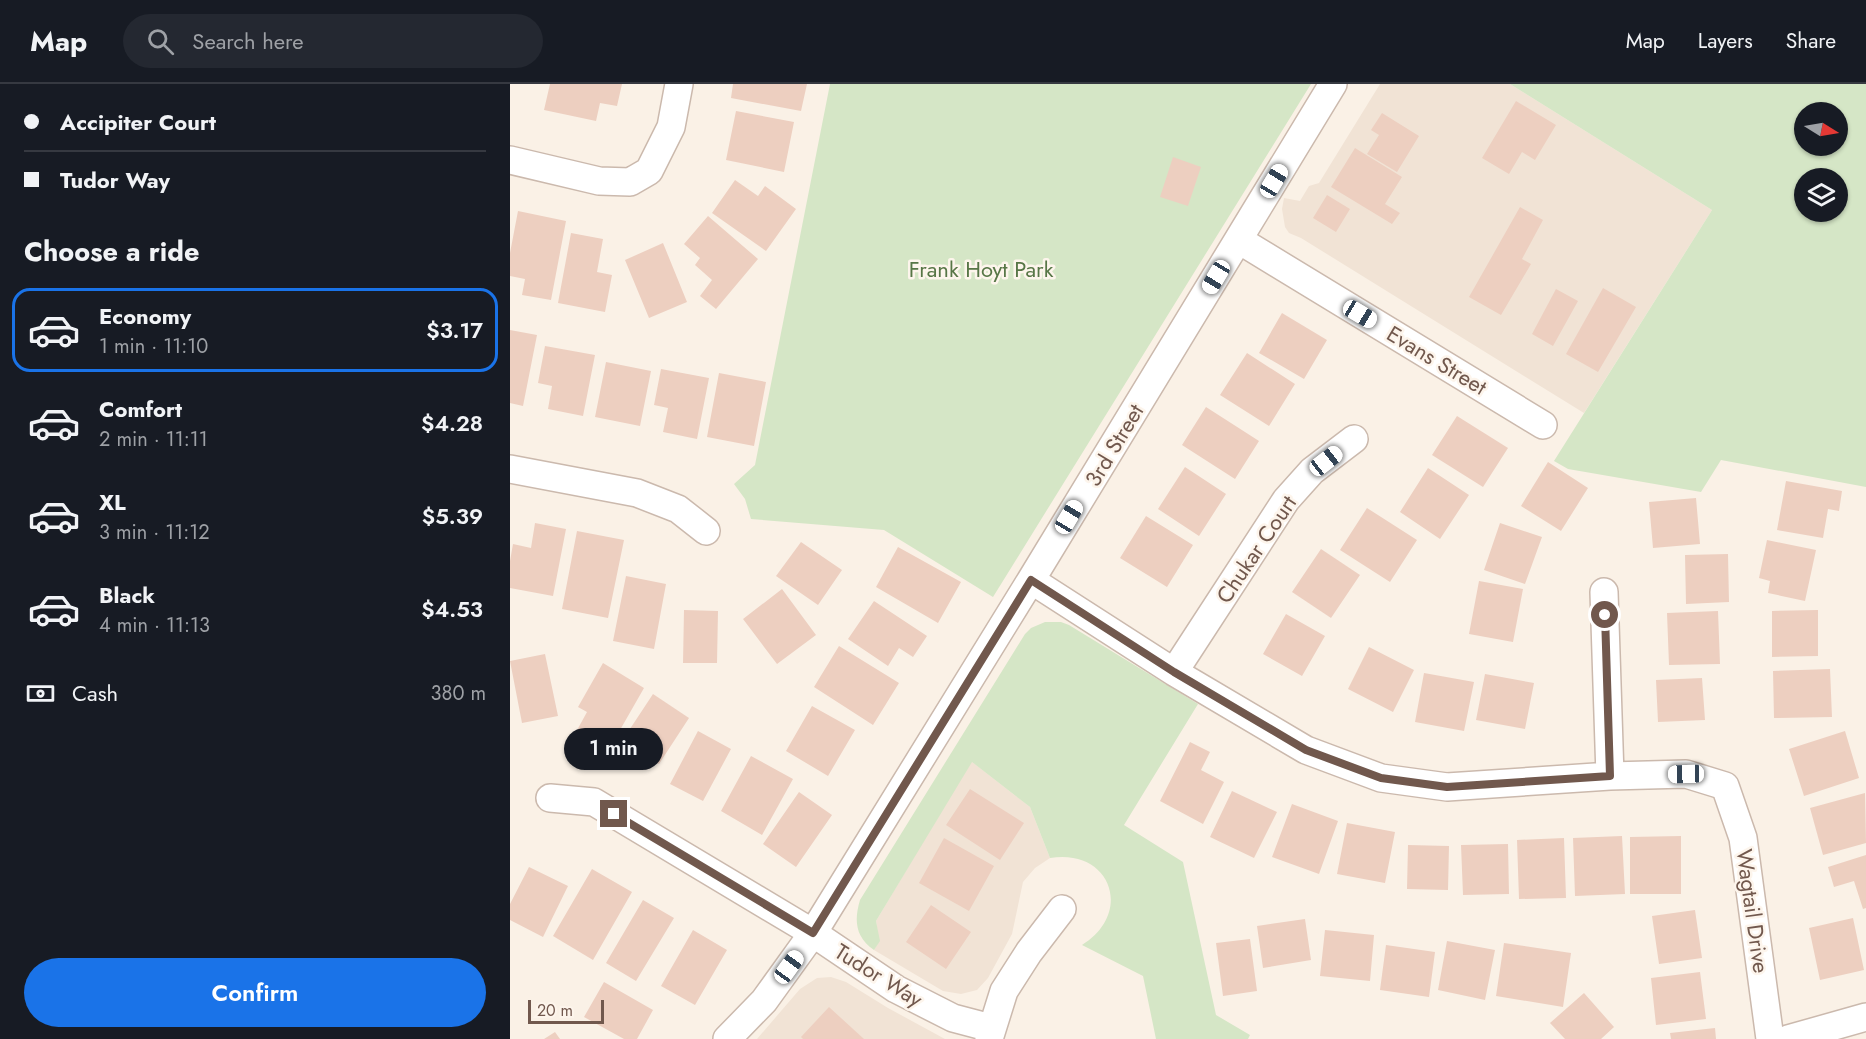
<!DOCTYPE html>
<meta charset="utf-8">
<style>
:root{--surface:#171b24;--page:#242831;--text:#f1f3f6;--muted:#9ea1a6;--line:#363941;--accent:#1a73e8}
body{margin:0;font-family:Jost,sans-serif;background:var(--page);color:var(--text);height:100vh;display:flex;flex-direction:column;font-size:22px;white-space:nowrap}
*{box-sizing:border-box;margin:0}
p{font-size:20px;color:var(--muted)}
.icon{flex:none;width:33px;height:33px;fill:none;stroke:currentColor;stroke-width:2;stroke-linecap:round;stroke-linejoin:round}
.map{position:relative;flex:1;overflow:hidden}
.details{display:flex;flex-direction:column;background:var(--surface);width:510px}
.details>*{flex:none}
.hud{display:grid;align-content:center;height:132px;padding:0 24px;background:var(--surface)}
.needle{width:39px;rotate:101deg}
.tools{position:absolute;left:1284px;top:18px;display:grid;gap:12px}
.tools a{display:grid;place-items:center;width:54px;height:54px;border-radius:50%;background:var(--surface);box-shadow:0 2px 4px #0004;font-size:30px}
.scale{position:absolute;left:18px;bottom:15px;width:76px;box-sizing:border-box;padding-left:6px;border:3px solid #71584d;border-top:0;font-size:16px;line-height:21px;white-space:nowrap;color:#71584d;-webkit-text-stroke:4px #fdf5ec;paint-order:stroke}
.end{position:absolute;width:27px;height:27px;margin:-14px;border:8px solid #71584d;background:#fff;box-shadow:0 0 0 3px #fff}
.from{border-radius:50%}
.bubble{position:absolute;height:42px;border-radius:21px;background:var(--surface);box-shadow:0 2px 4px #0004;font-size:20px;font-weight:600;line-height:42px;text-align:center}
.car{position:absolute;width:18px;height:36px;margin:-18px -9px;border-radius:8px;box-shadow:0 0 4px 2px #0007;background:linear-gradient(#fff 24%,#345 0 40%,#fff 0 76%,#345 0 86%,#fff 0)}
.hud b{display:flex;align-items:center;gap:21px;height:57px;font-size:22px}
.hud b+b{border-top:2px solid var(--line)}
.hud i{width:15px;height:15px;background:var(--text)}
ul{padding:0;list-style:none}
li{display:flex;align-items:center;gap:18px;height:84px;margin:0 12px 9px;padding:0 12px;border:3px solid transparent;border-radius:18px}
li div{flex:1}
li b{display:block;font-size:22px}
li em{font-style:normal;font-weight:600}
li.on{border-color:var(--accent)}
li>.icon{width:54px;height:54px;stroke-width:1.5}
h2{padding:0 24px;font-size:27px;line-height:72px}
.pay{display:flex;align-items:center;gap:15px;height:66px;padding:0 24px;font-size:22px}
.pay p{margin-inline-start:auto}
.primary-button{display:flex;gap:12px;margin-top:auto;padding:12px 24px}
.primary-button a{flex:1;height:69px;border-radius:36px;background:var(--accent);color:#fff;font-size:24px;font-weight:600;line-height:69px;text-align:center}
header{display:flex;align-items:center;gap:36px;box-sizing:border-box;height:84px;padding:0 30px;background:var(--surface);border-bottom:2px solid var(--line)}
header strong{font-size:28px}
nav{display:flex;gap:33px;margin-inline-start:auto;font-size:21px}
.search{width:420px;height:54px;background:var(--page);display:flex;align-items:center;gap:15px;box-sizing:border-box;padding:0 21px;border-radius:33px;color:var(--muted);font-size:22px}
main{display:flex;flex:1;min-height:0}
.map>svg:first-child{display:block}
</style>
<header>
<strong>Map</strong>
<div class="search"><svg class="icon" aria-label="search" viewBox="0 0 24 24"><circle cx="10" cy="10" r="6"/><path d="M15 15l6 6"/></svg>Search here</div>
<nav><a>Map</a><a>Layers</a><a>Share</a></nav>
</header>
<main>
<section class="details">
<div class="hud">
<b><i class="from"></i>Accipiter Court</b>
<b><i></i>Tudor Way</b>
</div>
<h2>Choose a ride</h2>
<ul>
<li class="on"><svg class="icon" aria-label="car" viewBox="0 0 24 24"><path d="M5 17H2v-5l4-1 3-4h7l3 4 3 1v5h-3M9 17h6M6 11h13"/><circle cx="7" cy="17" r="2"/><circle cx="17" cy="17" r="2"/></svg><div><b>Economy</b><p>1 min · 11:10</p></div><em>$3.17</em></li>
<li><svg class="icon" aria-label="car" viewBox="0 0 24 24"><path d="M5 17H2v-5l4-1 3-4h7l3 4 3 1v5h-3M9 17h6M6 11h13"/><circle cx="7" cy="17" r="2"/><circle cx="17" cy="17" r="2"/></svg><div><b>Comfort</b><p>2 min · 11:11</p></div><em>$4.28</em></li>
<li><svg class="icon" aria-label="car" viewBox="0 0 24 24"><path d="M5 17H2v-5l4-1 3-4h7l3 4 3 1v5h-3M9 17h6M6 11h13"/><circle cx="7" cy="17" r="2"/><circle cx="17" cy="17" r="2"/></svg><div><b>XL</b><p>3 min · 11:12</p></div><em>$5.39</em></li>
<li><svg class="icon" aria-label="car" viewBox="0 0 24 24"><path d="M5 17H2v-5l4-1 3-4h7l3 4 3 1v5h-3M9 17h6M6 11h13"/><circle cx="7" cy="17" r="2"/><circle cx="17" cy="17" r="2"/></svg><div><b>Black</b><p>4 min · 11:13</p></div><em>$4.53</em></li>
</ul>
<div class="pay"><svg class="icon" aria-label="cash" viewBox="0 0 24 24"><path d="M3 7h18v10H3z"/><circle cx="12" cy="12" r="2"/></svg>Cash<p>380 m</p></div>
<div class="primary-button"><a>Confirm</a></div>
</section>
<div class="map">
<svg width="1356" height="955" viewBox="0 0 1356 955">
<rect width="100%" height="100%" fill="#faf1e6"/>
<!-- residential -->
<path fill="#f1e3d5" d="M 870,0 L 1000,0 L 1202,126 L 1074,329 L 791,154 L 779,149 L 775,143 L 772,125 L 774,114 L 790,117 L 799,102 L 809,99 Z
M 461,677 L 520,723 L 540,774 L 525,784 L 513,798 L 502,850 L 478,894 L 467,906 L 451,910 L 433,907 L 364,866 L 369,857 L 366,837 Z
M 321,893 L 336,898 L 378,924 L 435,955 L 247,955 L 290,905 L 307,894 Z"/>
<!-- green -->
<path fill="#d5e6c6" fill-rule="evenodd" d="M 320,0 L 801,0 L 483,513 L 374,446 L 241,435 L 235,415 L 224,400 L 245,381 Z
M 1000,0 L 1356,0 L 1356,403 L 1211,376 L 1191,408 L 1058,385 L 1044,377 L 1202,126 ZM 1294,28 L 1328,28 L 1328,62 L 1294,62 ZM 1294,94 L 1328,94 L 1328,128 L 1294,128 Z
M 535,538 L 551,538 L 559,541 L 688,620 L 614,741 L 673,778 L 706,931 L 740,951 L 738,955 L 646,955 L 633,892 L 572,861 C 624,829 601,764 540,774 L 520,723 L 462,678 L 366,837 L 370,857 L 364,866 C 345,853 344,836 350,816 L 515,550 L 521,544 Z"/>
<!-- building -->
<path fill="#edcfc0" d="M 40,0 L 112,0 L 107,22 L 90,19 L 86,37 L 34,26 Z
M 223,0 L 297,0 L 291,27 L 221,14 Z
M 1006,17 L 1046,41 L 1025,76 L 1012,68 L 999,90 L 972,74 Z
M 226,27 L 284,38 L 274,88 L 216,76 Z
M 872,29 L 909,52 L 887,88 L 857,70 L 869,51 L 861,46 Z
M 845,64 L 892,93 L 875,120 L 890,129 L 882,140 L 821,103 Z
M 663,73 L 691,83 L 678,122 L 650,113 Z
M 225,96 L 248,112 L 255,102 L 286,125 L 256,167 L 202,129 Z
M 817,111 L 840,125 L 826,148 L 803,134 Z
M 1010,123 L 1033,136 L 1012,175 L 1021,180 L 991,231 L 959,213 Z
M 8,127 L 56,137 L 41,216 L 12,211 L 15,195 L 0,192 L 0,169 Z
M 198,132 L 248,175 L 206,225 L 190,212 L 202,196 L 185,181 L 190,174 L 174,160 Z
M 61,149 L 93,155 L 87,188 L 102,191 L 95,228 L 48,219 Z
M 153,159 L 177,218 L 139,234 L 115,176 Z
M 1093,204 L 1126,223 L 1088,288 L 1056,270 Z
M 1046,205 L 1068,217 L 1043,262 L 1022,250 Z
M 772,229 L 817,256 L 794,295 L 749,269 Z
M 0,246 L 27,251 L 13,322 L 0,319 Z
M 35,262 L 85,271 L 73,332 L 38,325 L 42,302 L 28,299 Z
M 737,269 L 785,300 L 759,342 L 710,311 Z
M 96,278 L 141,287 L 130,342 L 85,333 Z
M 151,285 L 199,294 L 187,355 L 153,348 L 158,324 L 144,321 Z
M 209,289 L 256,298 L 244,362 L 197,353 Z
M 696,323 L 749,357 L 725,395 L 672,361 Z
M 947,332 L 998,364 L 973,403 L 922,371 Z
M 1038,378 L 1078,404 L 1051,447 L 1011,422 Z
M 675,383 L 716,410 L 689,452 L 648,425 Z
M 918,384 L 959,411 L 930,455 L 890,428 Z
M 1276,397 L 1332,407 L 1329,427 L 1318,425 L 1313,454 L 1267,446 Z
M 1186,414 L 1190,460 L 1143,464 L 1139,418 Z
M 857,424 L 907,456 L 880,498 L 830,466 Z
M 636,432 L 683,461 L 657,503 L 610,474 Z
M 25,439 L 56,445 L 43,512 L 0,504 L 0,477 L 3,460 L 21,464 Z
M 990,439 L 1032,453 L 1015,500 L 974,486 Z
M 67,447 L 114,456 L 98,534 L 52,525 Z
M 1257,456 L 1306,466 L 1295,517 L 1258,509 L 1260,497 L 1249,494 Z
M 291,458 L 332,486 L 308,521 L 266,492 Z
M 388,463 L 451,498 L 428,539 L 366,503 Z
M 811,465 L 850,491 L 821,534 L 782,508 Z
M 1218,470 L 1219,518 L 1176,520 L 1175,471 Z
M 116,492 L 156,500 L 144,565 L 103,557 Z
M 969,497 L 1013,505 L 1003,558 L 959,550 Z
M 272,505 L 306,551 L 267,580 L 233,535 Z
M 364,517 L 417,552 L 403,573 L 389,564 L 378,582 L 338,555 Z
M 174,526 L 208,527 L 207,579 L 173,579 Z
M 1308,526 L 1308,572 L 1262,573 L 1262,527 Z
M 1208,527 L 1210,580 L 1159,581 L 1157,529 Z
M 776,530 L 815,552 L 792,592 L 753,570 Z
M 329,562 L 389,599 L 363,641 L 304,603 Z
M 859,563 L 904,586 L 883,628 L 838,605 Z
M 35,570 L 48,632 L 12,639 L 0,577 Z
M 93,579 L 134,604 L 98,667 L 66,648 L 77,628 L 68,623 Z
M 1320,585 L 1322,633 L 1264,634 L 1263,587 Z
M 914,589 L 964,598 L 954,647 L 905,638 Z
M 975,590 L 1024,599 L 1015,645 L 966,636 Z
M 1192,594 L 1195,636 L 1148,638 L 1146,596 Z
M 143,610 L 179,634 L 149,680 L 112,657 Z
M 302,622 L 345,646 L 318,692 L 276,667 Z
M 188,647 L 221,665 L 193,717 L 160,700 Z
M 1335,647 L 1349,694 L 1294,712 L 1279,665 Z
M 680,658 L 700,668 L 691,686 L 714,698 L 693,740 L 650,717 Z
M 241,672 L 283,695 L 252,751 L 211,727 Z
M 460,705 L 514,739 L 490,776 L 436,741 Z
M 722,707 L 767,728 L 744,774 L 700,753 Z
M 289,708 L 322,731 L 286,783 L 253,760 Z
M 1355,709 L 1356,759 L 1313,771 L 1300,724 Z
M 782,720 L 828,737 L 809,790 L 762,773 Z
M 837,739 L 885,748 L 875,799 L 827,790 Z
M 1112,752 L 1115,810 L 1065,812 L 1063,754 Z
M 1171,752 L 1171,810 L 1120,810 L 1120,753 Z
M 434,754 L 484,782 L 459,827 L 409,799 Z
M 1054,754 L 1056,814 L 1009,815 L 1007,756 Z
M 998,760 L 999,810 L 953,811 L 951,761 Z
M 898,761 L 939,762 L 938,806 L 897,805 Z
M 1356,771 L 1356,824 L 1353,825 L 1344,797 L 1324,803 L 1318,783 Z
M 19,783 L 58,802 L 33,853 L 0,836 L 0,820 Z
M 82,785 L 122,808 L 83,876 L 43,852 Z
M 133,816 L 164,834 L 126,897 L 96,879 Z
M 421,821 L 461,848 L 436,885 L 396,858 Z
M 1185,826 L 1192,874 L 1149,880 L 1142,832 Z
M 1343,834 L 1354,886 L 1310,896 L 1299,844 Z
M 795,835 L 801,876 L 753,884 L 747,842 Z
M 183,846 L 217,866 L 185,921 L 151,902 Z
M 815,846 L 864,851 L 860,897 L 810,892 Z
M 740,855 L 747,907 L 713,912 L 706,859 Z
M 937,857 L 985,866 L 975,916 L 928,906 Z
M 994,859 L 1061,869 L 1053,923 L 986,912 Z
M 876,861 L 925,868 L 919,913 L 870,906 Z
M 1190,888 L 1196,935 L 1146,941 L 1141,894 Z
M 94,898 L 143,926 L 127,955 L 114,955 L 74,933 Z
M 1074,909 L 1104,943 L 1091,955 L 1055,955 L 1040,939 Z
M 319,923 L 354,955 L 293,955 L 291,953 Z
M 1205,944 L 1206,955 L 1161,955 L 1160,949 Z
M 45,948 L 50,955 L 34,955 Z"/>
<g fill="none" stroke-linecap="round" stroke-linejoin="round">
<!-- street casing -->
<g stroke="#cbb9ad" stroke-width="30">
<path id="street" d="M 0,76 L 89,97 L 120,98 L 139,87 L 161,43 L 169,0
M 729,156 L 1033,341
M 0,385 L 127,409 L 168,425 L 196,447
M 521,496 L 664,588 L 796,666 L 871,694 L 937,703 L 1100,692 L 1176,690 L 1215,702 L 1233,754 L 1260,955
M 1094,508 L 1100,692
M 664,588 L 776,416 L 802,387 L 844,355
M 40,714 L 84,718 L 303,849 L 386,905 L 443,934 L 481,944
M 217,955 L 254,917 L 303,849 L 521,496 L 823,0
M 479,955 L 494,907 L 519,868 L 552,825
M 1278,955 L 1356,933"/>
</g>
<!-- street -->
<use href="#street" stroke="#fff" stroke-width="27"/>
</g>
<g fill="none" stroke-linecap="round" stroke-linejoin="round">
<!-- route -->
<path stroke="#71584d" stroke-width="8" d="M 104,730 L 303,849 L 521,496 L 664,588 L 796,666 L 871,694 L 937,703 L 1100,692 L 1095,531"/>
</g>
<g text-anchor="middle" stroke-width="5" stroke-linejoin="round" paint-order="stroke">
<!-- park labels -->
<g font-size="22" fill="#577646" stroke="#fdf5ec">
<text x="471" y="193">Frank Hoyt Park</text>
</g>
<!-- street labels -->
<g font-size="22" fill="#71584d" stroke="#fdf5ec">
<text transform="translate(927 276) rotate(31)" y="8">Evans Street</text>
<text transform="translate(604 361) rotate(-59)" y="8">3rd Street</text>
<text transform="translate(746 465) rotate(-56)" y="8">Chukar Court</text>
<text transform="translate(1243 827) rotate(82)" y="8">Wagtail Drive</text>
<text transform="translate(369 891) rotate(32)" y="8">Tudor Way</text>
</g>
</g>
</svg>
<div class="tools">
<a><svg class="needle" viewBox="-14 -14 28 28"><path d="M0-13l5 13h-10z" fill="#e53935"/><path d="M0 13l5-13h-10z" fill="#9ea1a6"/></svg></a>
<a><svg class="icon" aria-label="layers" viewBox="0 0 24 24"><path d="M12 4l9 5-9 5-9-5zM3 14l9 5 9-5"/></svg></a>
</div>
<div class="scale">20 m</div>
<i class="end from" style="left:1095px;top:531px"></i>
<i class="end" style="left:104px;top:730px"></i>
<div class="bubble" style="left:54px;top:644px;width:99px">1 min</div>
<i class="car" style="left:764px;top:97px;rotate:31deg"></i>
<i class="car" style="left:706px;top:193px;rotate:211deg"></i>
<i class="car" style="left:850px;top:230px;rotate:121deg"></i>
<i class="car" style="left:816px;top:377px;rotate:52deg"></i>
<i class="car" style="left:559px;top:433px;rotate:31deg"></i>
<i class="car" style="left:1176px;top:690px;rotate:269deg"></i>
<i class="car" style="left:279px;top:883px;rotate:36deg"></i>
</div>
</main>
